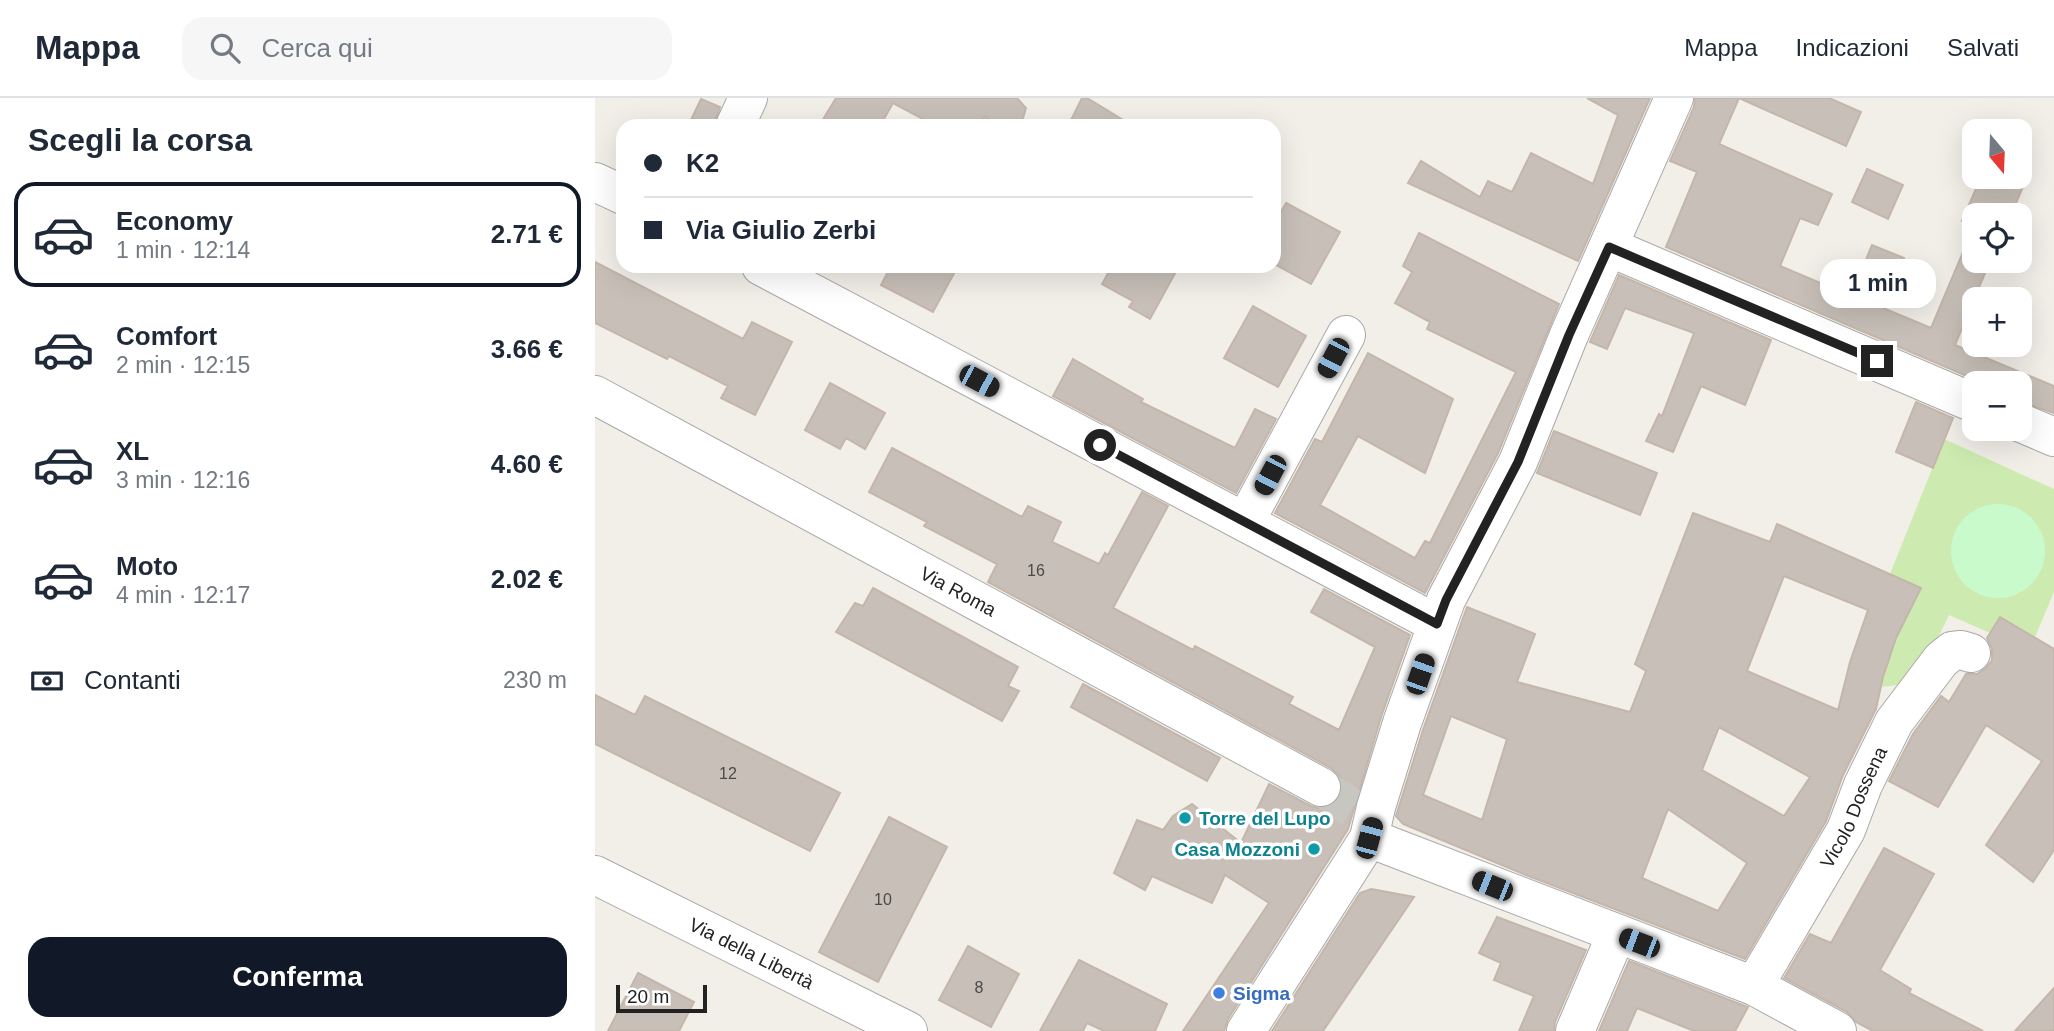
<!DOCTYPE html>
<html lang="it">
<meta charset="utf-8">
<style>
:root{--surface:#fff;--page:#f6f6f7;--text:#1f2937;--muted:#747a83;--line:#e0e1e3;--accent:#111827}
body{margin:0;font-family:Arial,sans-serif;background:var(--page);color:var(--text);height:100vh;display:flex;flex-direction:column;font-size:26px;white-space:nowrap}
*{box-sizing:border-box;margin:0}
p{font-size:23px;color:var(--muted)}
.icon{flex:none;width:38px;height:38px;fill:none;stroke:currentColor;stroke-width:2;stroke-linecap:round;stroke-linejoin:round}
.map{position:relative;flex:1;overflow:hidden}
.details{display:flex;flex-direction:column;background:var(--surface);width:595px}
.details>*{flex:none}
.hud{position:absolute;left:21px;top:21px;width:665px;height:154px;border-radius:21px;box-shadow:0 7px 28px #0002;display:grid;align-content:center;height:154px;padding:0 28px;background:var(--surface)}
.needle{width:46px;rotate:161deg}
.tools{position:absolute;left:1367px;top:21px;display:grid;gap:14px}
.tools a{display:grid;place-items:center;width:70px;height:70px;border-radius:14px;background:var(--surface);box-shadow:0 7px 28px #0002;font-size:35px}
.scale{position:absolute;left:21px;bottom:18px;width:91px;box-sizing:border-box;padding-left:7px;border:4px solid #222;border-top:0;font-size:19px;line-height:24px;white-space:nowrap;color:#222;-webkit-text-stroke:5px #fff;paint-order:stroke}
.end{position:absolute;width:32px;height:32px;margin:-16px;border:9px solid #222;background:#fff;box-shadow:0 0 0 4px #fff}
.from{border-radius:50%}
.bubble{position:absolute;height:49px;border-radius:21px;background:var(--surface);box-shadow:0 7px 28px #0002;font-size:23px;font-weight:600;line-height:49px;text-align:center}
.car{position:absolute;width:21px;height:42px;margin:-21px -10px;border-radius:9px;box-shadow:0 0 5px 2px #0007;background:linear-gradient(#222 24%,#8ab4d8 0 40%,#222 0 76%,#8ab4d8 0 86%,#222 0)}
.hud b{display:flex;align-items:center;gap:24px;height:66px;font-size:26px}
.hud b+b{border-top:2px solid var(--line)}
.hud i{width:18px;height:18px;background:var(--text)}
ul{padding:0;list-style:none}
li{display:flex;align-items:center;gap:21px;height:105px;margin:0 14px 10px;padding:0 14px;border:4px solid transparent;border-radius:21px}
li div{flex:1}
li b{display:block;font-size:26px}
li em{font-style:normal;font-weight:600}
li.selected{border-color:var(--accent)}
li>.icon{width:63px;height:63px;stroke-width:1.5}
h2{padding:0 28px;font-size:32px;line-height:84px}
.pay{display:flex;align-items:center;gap:18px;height:77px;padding:0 28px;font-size:26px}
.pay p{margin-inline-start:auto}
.button{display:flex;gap:14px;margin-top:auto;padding:14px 28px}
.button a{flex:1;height:80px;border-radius:21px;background:var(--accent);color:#fff;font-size:28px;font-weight:600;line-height:80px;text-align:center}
header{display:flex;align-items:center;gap:42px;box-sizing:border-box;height:98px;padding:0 35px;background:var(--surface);border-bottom:2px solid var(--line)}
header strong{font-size:33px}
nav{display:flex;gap:38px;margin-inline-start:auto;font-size:24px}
.search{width:490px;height:63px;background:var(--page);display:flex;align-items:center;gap:18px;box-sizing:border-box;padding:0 24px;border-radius:21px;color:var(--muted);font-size:26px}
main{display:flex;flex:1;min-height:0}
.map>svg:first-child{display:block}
</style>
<header>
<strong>Mappa</strong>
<div class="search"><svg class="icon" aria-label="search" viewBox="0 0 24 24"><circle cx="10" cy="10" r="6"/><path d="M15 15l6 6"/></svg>Cerca qui</div>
<nav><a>Mappa</a><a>Indicazioni</a><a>Salvati</a></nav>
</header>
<main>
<section class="details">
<h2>Scegli la corsa</h2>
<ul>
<li class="selected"><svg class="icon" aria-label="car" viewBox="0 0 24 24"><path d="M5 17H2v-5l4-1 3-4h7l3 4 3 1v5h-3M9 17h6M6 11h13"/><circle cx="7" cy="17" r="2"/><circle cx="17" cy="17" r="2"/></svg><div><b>Economy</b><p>1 min · 12:14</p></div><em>2.71 €</em></li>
<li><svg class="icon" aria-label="car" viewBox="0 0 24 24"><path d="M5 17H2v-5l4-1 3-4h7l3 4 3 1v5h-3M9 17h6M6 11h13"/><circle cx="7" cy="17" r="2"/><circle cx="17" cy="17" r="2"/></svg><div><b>Comfort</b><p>2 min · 12:15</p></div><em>3.66 €</em></li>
<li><svg class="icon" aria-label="car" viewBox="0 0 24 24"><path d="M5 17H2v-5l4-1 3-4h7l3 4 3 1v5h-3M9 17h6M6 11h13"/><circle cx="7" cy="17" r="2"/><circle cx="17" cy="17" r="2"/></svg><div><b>XL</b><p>3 min · 12:16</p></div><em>4.60 €</em></li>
<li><svg class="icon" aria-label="car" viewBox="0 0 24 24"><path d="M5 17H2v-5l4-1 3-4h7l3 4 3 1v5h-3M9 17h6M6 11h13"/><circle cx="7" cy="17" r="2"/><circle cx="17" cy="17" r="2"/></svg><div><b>Moto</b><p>4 min · 12:17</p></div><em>2.02 €</em></li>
</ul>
<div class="pay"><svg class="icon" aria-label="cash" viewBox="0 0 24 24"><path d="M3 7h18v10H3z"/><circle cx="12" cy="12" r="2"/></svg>Contanti<p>230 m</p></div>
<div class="button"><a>Conferma</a></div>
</section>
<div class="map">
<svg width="1459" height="933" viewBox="0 0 1459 933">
<rect width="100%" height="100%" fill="#f2efe9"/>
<!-- grass -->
<path fill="#cdebb0" d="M 1349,341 L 1459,391 L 1459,494 L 1440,539 L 1405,519 L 1395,535 L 1354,517 L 1321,585 L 1286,589 L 1301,540 L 1326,490 L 1295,476 Z"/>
<!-- park -->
<path fill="#c8facc" d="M1356 453a47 47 0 1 1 94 0a47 47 0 1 1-94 0Z"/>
<!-- building -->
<path fill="#c7bfb8" stroke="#c4b6ab" stroke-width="2" fill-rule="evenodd" d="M 241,0 L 422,0 L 431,10 L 428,20 L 420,28 L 407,28 L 389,19 L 384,28 L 341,28 L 298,5 L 285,28 L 224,28 Z
M 487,0 L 492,0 L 538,28 L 473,28 Z
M 992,0 L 1055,0 L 983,163 L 813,85 L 826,63 L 885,99 L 893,83 L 917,94 L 936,55 L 998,86 L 1023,17 Z
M 1100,0 L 1234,0 L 1266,14 L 1251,48 L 1144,0 L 1124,46 L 1237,96 L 1223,127 L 1205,120 L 1185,168 L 1256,198 L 1277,147 L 1309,160 L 1288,210 L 1336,230 L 1379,128 L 1379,163 L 1395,163 L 1360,247 L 1459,288 L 1459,315 L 1424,303 L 1424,285 L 1388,285 L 1071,149 L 1102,74 L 1075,63 L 1099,9 Z
M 106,1 L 125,9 L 118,28 L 93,28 Z
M 1272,71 L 1308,87 L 1293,121 L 1257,104 Z
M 1386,79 L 1417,79 L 1430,84 L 1416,117 L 1379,117 L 1379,128 L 1367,123 Z
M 691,105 L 745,134 L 716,186 L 679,166 L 679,126 Z
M 824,135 L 964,206 L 903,355 L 830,495 L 680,415 L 720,341 L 727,344 L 773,255 L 858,301 L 830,375 L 763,338 L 725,407 L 820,460 L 830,443 L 835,445 L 921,274 L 832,231 L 835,224 L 800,205 L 817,174 L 808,168 Z
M 0,164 L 148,241 L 157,224 L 197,244 L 160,317 L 126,300 L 133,288 L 74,258 L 72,261 L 0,225 Z
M 296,168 L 363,168 L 338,214 L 286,187 Z
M 517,168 L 584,168 L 555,221 L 534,209 L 538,203 L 507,186 Z
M 1024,177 L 1176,242 L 1150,307 L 1106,288 L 1078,354 L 1051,343 L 1064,316 L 1067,318 L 1099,235 L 1030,210 L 1012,251 L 995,244 Z
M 658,208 L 711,238 L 683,289 L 629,260 Z
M 478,261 L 548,301 L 546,304 L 640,350 L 660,311 L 681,321 L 641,395 L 458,298 Z
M 235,285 L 290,315 L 270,351 L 251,340 L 245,351 L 210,332 Z
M 1321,304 L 1358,320 L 1338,370 L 1301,354 Z
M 959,333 L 1062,375 L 1045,417 L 942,375 Z
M 297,350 L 427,419 L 433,408 L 466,424 L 457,444 L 504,466 L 510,455 L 513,457 L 547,394 L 573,408 L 518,510 L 598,552 L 600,548 L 698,599 L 694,606 L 744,632 L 780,549 L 716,514 L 729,491 L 815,537 L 786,619 L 753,731 L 633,921 L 629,933 L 588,933 L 674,805 L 630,777 L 617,805 L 557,778 L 550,792 L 519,775 L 542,722 L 568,732 L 578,718 L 597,706 L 646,745 L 674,686 L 716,708 L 727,711 L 738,707 L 746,699 L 748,688 L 745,678 L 736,670 L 393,484 L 402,466 L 329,428 L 332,424 L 274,394 Z
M 1098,415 L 1175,444 L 1182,426 L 1326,490 L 1301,540 L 1288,579 L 1281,611 L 1248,677 L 1231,723 L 1150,861 L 931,777 L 808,726 L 801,718 L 828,632 L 872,509 L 940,536 L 922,584 L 1035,614 L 1051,573 L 1040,566 ZM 1189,478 L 1273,512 L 1255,564 L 1243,612 L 1152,573 ZM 856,618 L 912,641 L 887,722 L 828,697 ZM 1124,629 L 1215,679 L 1189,718 L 1107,672 ZM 1073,711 L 1152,765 L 1123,813 L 1047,780 Z
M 278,490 L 423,569 L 413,588 L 424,593 L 407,623 L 241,534 L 260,505 L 268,508 Z
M 1405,519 L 1459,551 L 1459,752 L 1438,784 L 1391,747 L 1447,663 L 1391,627 L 1343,709 L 1294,683 L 1318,636 L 1346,598 L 1354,604 L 1371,576 L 1382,576 L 1391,570 L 1397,562 L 1397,551 L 1392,540 Z
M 488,586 L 625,660 L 612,683 L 476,609 Z
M 0,597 L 40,617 L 50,598 L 245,695 L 215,753 L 0,646 Z
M 294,719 L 352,749 L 283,884 L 224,854 Z
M 1289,750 L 1339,776 L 1285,872 L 1316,891 L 1314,895 L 1388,933 L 1278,933 L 1261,924 L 1252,914 L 1189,880 L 1215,836 L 1236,845 Z
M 776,791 L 819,799 L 728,933 L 677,933 L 765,795 Z
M 902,819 L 991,852 L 960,924 L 959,933 L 924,933 L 939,898 L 899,882 L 906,865 L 884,855 Z
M 373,848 L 424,876 L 396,929 L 344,902 Z
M 484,862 L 572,906 L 560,933 L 509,933 L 492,925 L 488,933 L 445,933 Z
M 1034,863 L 1150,908 L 1153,909 L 1140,933 L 1099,933 L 1042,910 L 1032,933 L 1004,933 Z
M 43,875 L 99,904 L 84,933 L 13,933 Z
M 1459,890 L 1459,933 L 1420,933 Z"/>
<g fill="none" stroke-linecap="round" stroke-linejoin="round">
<!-- minor-tunnel -->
<path stroke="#c8c6c1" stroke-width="38" stroke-dasharray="38 19" stroke-linecap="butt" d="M 726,689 L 778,724"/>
<!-- minor casing -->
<g stroke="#a9a9a9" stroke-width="40">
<g id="minor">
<path d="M 140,28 L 153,0"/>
<path d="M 0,84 L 28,97"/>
<path d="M 1014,149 L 1379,305"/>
<path d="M 166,168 L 842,526"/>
<path id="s1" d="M 0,297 L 726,689"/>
<path d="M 1424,324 L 1459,339"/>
<path d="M 650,424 L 751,237"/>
<path d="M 774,740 L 1159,888 L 1242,933"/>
<path id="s2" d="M 0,777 L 313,933"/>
<path id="s3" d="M 1159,888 L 1251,732 L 1268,687 L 1299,624 L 1346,562 L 1357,553 L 1366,552 L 1376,555"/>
<path d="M 651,933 L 774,740 L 781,709 L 807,625 L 851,502 L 923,364 L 974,237 L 1079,0"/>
<path d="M 980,933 L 1021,837"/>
</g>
</g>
<!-- minor -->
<use href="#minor" stroke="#fff" stroke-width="38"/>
</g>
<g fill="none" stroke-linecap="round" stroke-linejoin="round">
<!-- route -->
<path stroke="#222" stroke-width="9" d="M 505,347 L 842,526 L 851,502 L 923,364 L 974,237 L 1014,149 L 1282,263"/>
</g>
<!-- markers -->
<g fill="#0f9aa8" stroke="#fff" stroke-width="2.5">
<circle cx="590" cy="720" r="7"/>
<circle cx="719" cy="751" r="7"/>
</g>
<circle fill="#3f7fe0" stroke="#fff" stroke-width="2.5" cx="624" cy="895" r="7"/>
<g text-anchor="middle" stroke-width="7" stroke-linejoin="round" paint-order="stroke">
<!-- number labels -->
<g font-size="16" fill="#4b4948">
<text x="441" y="478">16</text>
<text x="133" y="681">12</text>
<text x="288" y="807">10</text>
<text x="384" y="895">8</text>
</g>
<!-- street labels -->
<g font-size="19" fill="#222" stroke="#fff">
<text dy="7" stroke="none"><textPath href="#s1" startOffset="413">Via Roma</textPath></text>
<text dy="7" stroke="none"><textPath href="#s3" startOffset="205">Vicolo Dossena</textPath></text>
<text dy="7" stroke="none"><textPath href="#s2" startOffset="175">Via della Libertà</textPath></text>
</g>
<!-- culture labels -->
<g font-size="19" font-weight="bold" fill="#0d838f" stroke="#fff" text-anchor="start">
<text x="604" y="727">Torre del Lupo</text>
<text x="705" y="758" text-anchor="end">Casa Mozzoni</text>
</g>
<!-- shop labels -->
<g font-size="19" font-weight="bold" fill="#366cbe" stroke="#fff" text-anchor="start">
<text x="638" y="902">Sigma</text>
</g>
</g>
</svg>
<div class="tools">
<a><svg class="needle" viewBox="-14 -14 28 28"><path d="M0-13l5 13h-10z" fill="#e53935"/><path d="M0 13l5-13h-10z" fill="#747a83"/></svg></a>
<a><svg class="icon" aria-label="locate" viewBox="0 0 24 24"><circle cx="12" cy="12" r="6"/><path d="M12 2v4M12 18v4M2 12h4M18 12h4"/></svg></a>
<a>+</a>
<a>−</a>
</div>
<div class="scale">20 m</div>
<i class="end from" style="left:505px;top:347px"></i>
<i class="end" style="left:1282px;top:263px"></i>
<div class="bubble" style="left:1225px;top:161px;width:116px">1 min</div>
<i class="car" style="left:738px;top:260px;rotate:208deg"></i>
<i class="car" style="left:384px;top:283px;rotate:118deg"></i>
<i class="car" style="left:675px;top:377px;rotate:208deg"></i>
<i class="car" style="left:825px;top:576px;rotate:19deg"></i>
<i class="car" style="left:774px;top:740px;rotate:15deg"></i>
<i class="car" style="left:897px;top:788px;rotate:292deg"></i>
<i class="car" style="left:1044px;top:845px;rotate:291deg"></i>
<div class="hud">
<b><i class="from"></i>K2</b>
<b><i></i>Via Giulio Zerbi</b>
</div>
</div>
</main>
